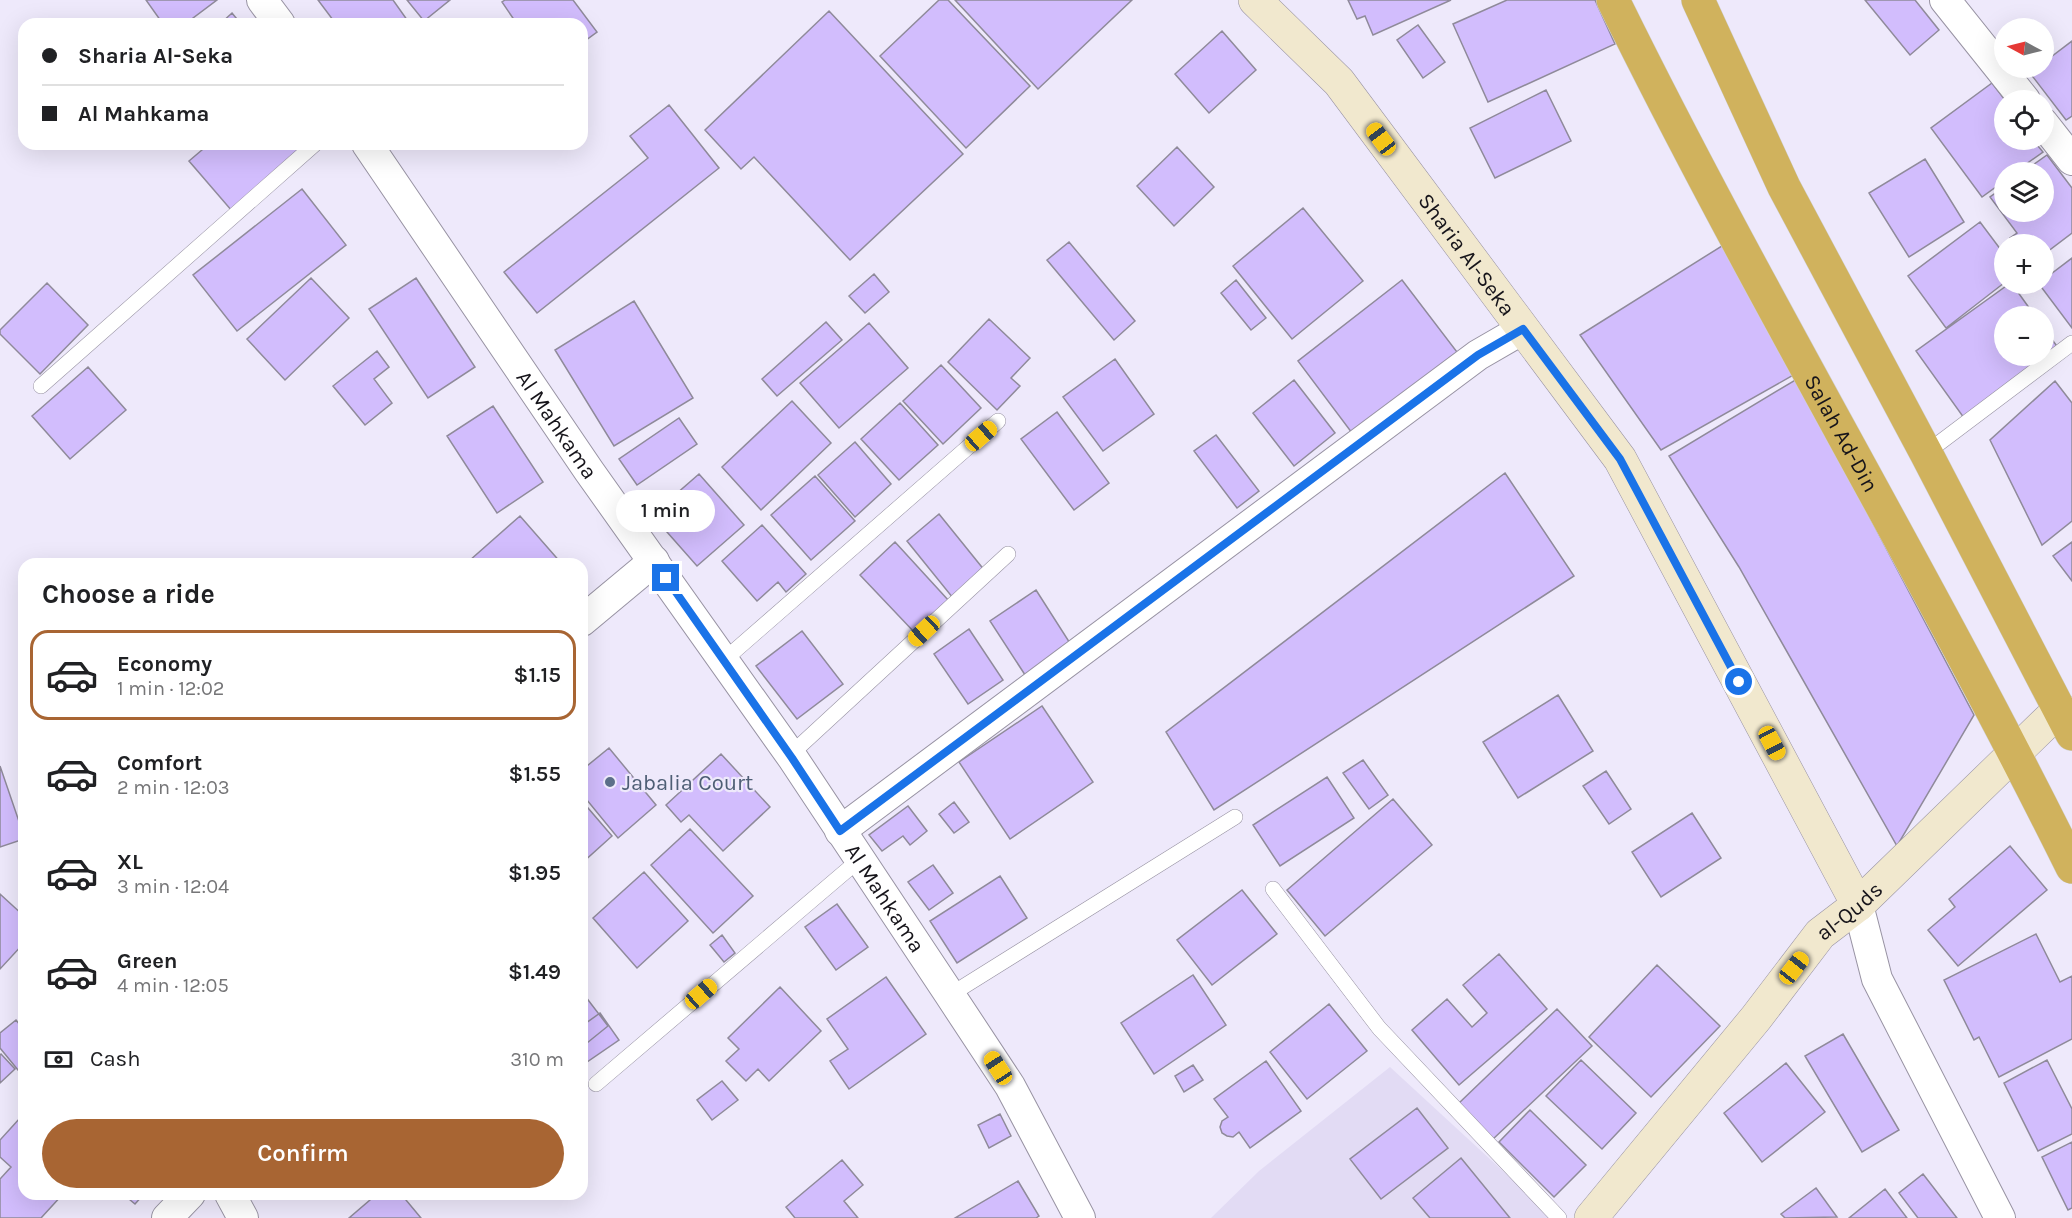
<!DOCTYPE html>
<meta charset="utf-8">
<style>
:root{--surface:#fff;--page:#f2f2f2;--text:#202124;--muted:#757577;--line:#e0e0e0;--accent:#a86533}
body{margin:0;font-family:Karla,sans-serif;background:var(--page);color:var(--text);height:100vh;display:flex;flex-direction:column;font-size:22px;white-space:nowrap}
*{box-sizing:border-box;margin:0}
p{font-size:20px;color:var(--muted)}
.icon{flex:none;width:33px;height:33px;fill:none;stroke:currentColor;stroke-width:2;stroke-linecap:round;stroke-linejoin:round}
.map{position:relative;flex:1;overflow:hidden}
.sheet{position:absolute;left:18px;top:558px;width:570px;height:642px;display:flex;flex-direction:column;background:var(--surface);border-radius:18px;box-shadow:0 6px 24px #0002}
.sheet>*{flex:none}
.banner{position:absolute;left:18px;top:18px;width:570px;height:132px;border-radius:18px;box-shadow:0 6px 24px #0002;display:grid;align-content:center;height:132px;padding:0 24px;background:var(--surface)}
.needle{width:39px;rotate:277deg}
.buttons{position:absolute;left:1994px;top:18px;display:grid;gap:12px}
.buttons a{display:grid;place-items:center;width:60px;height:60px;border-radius:50%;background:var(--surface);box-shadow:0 6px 24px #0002;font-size:30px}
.end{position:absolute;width:27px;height:27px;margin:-14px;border:8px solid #1a73e8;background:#fff;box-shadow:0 0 0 3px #fff}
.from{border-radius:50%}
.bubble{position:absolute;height:42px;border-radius:21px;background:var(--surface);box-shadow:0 6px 24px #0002;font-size:20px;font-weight:600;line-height:42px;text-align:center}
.car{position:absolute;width:18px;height:36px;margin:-18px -9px;border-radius:8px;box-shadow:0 0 4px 2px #0007;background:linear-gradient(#f5c518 24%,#345 0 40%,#f5c518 0 76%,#345 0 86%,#f5c518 0)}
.banner b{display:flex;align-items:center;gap:21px;height:57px;font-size:22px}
.banner b+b{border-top:2px solid var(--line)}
.banner i{width:15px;height:15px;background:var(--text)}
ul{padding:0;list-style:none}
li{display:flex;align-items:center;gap:18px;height:90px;margin:0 12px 9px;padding:0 12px;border:3px solid transparent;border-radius:18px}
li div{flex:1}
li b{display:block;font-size:22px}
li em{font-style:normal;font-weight:600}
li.active{border-color:var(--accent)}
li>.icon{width:54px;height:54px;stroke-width:1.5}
h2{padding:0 24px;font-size:27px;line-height:72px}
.pay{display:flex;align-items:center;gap:15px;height:66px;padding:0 24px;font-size:22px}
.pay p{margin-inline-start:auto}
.primary-button{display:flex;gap:12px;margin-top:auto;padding:12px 24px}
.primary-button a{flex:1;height:69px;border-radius:36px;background:var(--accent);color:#fff;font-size:24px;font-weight:600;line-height:69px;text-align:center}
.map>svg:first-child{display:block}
</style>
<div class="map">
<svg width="2072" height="1218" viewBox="0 0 2072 1218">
<rect width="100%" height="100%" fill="#eee9fb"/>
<!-- built -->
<path fill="#e2dbf4" d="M 1390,1067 L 1554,1218 L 1211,1218 L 1259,1171 Z"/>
<!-- building -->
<path fill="#d2bdfd" stroke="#8f8a9a" stroke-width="1.5" d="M 146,0 L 217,0 L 185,24 L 163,24 Z
M 318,0 L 393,0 L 410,24 L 336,24 Z
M 407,0 L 450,0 L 424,21 Z
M 505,0 L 573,0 L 597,32 L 582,43 L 582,24 L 517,24 L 502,2 Z
M 939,0 L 948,0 L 1030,86 L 966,148 L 880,56 Z
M 955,0 L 1132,0 L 1038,89 Z
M 1348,0 L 1451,0 L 1373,35 L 1365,16 L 1357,19 Z
M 1507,0 L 1595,0 L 1615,44 L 1488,102 L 1453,24 Z
M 1865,0 L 1915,0 L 1939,30 L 1910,55 Z
M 829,11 L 963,154 L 850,260 L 754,157 L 741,169 L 705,130 Z
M 232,13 L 241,24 L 220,24 Z
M 1418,25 L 1445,62 L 1423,78 L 1397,40 Z
M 1222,31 L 1256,70 L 1209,113 L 1175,74 Z
M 2072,41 L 2072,116 L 2066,120 L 2030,73 L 2038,68 L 2043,68 L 2043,63 Z
M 1992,83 L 2005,100 L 2004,140 L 2033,140 L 2043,152 L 2015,172 L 2004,172 L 2004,181 L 1982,197 L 1931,128 Z
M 1546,90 L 1571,141 L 1495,178 L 1470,128 Z
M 669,105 L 719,168 L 537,313 L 504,272 L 648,158 L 630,136 Z
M 209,144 L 308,144 L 232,211 L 189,161 Z
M 1177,147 L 1214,187 L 1174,226 L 1137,186 Z
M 2047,155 L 2072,188 L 2072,233 L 2043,255 L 2043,244 L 2015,244 L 2010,238 L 2017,233 L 1990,197 L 2004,187 L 2004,212 L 2043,212 L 2043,172 L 2023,172 Z
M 1925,159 L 1964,222 L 1909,257 L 1869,193 Z
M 302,189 L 346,245 L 237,331 L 193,275 Z
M 1303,208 L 1363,281 L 1292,339 L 1233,266 Z
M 1980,222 L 2004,254 L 2004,283 L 1946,328 L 1908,276 Z
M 1069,242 L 1135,321 L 1114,340 L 1047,260 Z
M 1725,244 L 1797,373 L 1661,450 L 1580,335 Z
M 2072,258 L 2072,328 L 2039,284 L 2043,284 L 2043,280 Z
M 874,274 L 889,292 L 865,313 L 849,296 Z
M 311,278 L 349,318 L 285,380 L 247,339 Z
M 416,278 L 475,367 L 428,398 L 369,309 Z
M 1236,280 L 1266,318 L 1251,330 L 1221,293 Z
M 1402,280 L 1457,352 L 1352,433 L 1298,361 Z
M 47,283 L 88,325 L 40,374 L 0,334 L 0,330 Z
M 2009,284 L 2012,284 L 2035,316 L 2004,316 L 2004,356 L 2043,356 L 2043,327 L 2059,349 L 1964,418 L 1916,351 Z
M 634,301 L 693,398 L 614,446 L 555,350 Z
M 989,319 L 1030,358 L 1011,378 L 1020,386 L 997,410 L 948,362 Z
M 826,322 L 842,340 L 777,396 L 762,379 Z
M 869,323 L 908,368 L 839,428 L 800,383 Z
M 377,351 L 389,367 L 374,379 L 392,403 L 365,425 L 333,386 Z
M 1115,359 L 1154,414 L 1103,451 L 1063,397 Z
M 941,365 L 981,408 L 943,444 L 903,401 Z
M 88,367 L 126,410 L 70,459 L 32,416 Z
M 1797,379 L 1974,715 L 1897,846 L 1739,567 L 1669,456 Z
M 1294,380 L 1335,433 L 1294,466 L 1253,413 Z
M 2055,381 L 2072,403 L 2072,521 L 2042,545 L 1990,440 Z
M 792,401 L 831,443 L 761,510 L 722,467 Z
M 900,403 L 938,445 L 899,480 L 861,439 Z
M 493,406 L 543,482 L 497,513 L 447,436 Z
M 1057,412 L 1109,483 L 1074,510 L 1021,439 Z
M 679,418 L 697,444 L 637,485 L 619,459 Z
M 1216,435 L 1259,491 L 1237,508 L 1194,451 Z
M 855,442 L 891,484 L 855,517 L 818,475 Z
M 1505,473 L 1574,576 L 1214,810 L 1166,732 Z
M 699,474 L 744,525 L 697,566 L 652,515 Z
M 815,476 L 855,521 L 811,560 L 771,515 Z
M 939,514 L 985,571 L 953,598 L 907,541 Z
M 520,516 L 562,564 L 472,564 L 469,561 Z
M 762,525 L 806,574 L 786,592 L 778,582 L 757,601 L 722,561 Z
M 895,542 L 949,601 L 915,633 L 860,575 Z
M 2072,542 L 2072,581 L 2053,556 Z
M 1036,590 L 1075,651 L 1029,681 L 990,621 Z
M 969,629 L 1003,680 L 968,704 L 934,654 Z
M 802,631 L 843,684 L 797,719 L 756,666 Z
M 1558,695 L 1593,751 L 1518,798 L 1483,742 Z
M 1042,706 L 1093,782 L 1010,839 L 959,762 Z
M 609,748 L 656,805 L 618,838 L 582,794 L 582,770 Z
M 721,754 L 770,807 L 723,851 L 689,815 L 681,822 L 666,805 Z
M 1363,760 L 1388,795 L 1369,809 L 1343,773 Z
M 0,766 L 24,836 L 24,839 L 0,847 Z
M 1606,771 L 1631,809 L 1609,824 L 1583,786 Z
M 1327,777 L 1354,818 L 1280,866 L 1253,825 Z
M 1393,799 L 1432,845 L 1325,936 L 1287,890 Z
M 582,801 L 612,836 L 582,863 Z
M 954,802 L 969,822 L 954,833 L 939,814 Z
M 908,806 L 927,831 L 910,845 L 903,836 L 882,851 L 869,835 Z
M 1692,813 L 1721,858 L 1661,897 L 1632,852 Z
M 690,829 L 753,896 L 713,933 L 651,865 Z
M 2010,846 L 2047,890 L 1958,966 L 1928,930 L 1955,907 L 1949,899 Z
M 933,865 L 953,893 L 929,910 L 908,882 Z
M 644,872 L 688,921 L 637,968 L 593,918 Z
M 1000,876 L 1027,918 L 957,963 L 930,921 Z
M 1242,890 L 1277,934 L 1212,985 L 1177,940 Z
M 0,894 L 24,916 L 24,943 L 0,969 Z
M 837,904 L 868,947 L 836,970 L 805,927 Z
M 2036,934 L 2060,982 L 2072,976 L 2072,1039 L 1999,1077 L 1979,1037 L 1974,1040 L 1944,980 Z
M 722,935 L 735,953 L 724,962 L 710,945 Z
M 1499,954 L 1547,1009 L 1459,1085 L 1412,1030 L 1447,999 L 1472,1027 L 1487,1013 L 1463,985 Z
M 1657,965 L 1720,1026 L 1651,1097 L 1589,1037 Z
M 1193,975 L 1226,1025 L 1154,1074 L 1121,1023 Z
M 886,977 L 926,1034 L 849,1089 L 830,1061 L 848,1049 L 827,1019 Z
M 780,987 L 821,1031 L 769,1081 L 758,1069 L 746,1081 L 726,1061 L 739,1049 L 728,1038 Z
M 582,992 L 608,1026 L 582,1047 Z
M 1329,1004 L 1367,1051 L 1307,1099 L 1270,1052 Z
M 1557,1009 L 1592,1046 L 1492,1140 L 1458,1104 Z
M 600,1013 L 619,1040 L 587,1062 L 582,1055 L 582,1026 Z
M 16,1020 L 24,1030 L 24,1066 L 18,1070 L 0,1048 L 0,1033 Z
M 1843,1034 L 1899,1130 L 1862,1152 L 1805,1056 Z
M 1,1054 L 15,1069 L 0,1083 L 0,1055 Z
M 1581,1060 L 1636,1113 L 1602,1149 L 1546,1096 Z
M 2047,1060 L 2072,1109 L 2072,1134 L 2038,1151 L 2004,1083 Z
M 1266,1061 L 1301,1111 L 1250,1148 L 1239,1132 L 1233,1137 L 1227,1136 L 1222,1133 L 1220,1127 L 1222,1121 L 1228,1117 L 1214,1099 Z
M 1786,1063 L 1825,1112 L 1762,1162 L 1724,1113 Z
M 1193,1065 L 1203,1080 L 1184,1092 L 1175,1076 Z
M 722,1081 L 738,1100 L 712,1120 L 697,1100 Z
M 1417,1108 L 1448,1148 L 1381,1199 L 1350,1159 Z
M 1530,1110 L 1586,1165 L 1554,1197 L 1499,1142 Z
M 1000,1114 L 1011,1136 L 989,1148 L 978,1125 Z
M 20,1118 L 24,1121 L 24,1194 L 63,1194 L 41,1218 L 0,1218 L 0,1179 L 11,1167 L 0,1157 L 0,1140 Z
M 2072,1142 L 2072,1208 L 2068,1210 L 2042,1157 Z
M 1461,1158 L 1510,1218 L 1430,1218 L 1413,1198 Z
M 842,1160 L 863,1185 L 844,1201 L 858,1218 L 795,1218 L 786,1207 Z
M 1923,1174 L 1957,1218 L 1918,1218 L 1899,1193 Z
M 1018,1181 L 1039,1216 L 1036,1218 L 955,1218 Z
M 1816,1188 L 1837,1217 L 1785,1218 L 1781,1214 Z
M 1885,1189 L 1907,1218 L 1849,1218 Z
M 123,1194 L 144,1194 L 135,1204 Z
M 377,1194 L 401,1194 L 421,1218 L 349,1218 Z"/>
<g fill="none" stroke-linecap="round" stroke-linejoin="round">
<!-- lane casing -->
<g stroke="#9893a3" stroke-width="16">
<path id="lane" d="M 41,386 L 315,144
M 1926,453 L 2072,343
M 723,661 L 998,421
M 790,755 L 1008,554
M 1273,889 L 1379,1028 L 1559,1218
M 950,995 L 1235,817
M 596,1084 L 859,860"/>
</g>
<!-- street casing -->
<g stroke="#9893a3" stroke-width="32">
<g id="street">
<path d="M 262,0 L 280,24"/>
<path d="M 1945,0 L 2025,100"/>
<path d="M 2043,123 L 2072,160"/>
<path id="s1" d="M 367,144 L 589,471 L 792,757 L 950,995 L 1010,1086 L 1080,1218"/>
<path d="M 582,621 L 654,561"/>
<path d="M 840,831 L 1478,355 L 1523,329"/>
<path d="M 1858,905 L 1877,979 L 2000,1218"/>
<path d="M 230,1194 L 243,1218"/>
<path d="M 167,1218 L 190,1194"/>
</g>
</g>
<!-- secondary casing -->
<g stroke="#9893a3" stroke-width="34">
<g id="secondary">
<path id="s2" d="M 1255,0 L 1339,82 L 1620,459 L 1858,905"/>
<path id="s3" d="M 1591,1218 L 1756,1018 L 1820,934 L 1858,905 L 2060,709"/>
</g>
</g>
<!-- highway casing -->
<g stroke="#d0d0d1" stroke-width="34">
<g id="highway">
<path id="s4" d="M 1613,0 C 1757,293 1927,574 2072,867"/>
<path d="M 1698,0 L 1784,187 L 1926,453 L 2072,734"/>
</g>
</g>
<!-- lane -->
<use href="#lane" stroke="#fff" stroke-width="15"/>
<!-- street -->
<use href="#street" stroke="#fff" stroke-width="30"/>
<!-- secondary -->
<use href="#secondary" stroke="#f1e8ce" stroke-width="33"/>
<!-- highway -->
<use href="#highway" stroke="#d0b25d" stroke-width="33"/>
</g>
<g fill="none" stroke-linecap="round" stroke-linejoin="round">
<!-- route -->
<path stroke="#1a73e8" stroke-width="8" d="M 666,578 L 792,758 L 840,831 L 1478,355 L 1523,329 L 1620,459 L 1739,682"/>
</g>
<!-- markers -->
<circle fill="#5c6f8a" stroke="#eee9fb" stroke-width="2" cx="610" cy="782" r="6"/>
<g text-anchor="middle" stroke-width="4.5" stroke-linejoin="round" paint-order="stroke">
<!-- street labels -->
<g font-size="22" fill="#16141a" stroke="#eee9fb">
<text dy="8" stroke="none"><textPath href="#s2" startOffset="332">Sharia Al-Seka</textPath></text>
<text dy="8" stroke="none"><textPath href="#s1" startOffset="339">Al Mahkama</textPath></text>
<text dy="8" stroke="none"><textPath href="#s4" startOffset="490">Salah Ad-Din</textPath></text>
<text dy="8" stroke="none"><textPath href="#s1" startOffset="915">Al Mahkama</textPath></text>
<text dy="8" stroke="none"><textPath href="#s3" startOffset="402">al-Quds</textPath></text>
</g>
<!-- service labels -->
<g font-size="22" fill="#4e5e75" stroke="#eee9fb" text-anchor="start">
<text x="622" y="790">Jabalia Court</text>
</g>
</g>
</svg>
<div class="buttons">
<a><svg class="needle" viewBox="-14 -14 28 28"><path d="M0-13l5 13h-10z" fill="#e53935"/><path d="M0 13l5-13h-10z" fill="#757577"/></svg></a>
<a><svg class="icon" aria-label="locate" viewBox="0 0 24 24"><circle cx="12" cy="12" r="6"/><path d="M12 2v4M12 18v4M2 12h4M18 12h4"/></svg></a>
<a><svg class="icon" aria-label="layers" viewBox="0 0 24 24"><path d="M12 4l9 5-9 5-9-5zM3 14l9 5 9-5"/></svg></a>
<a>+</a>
<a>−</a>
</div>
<i class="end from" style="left:1739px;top:682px"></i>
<i class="end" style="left:666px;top:578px"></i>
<div class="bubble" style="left:616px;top:490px;width:99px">1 min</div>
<i class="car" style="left:1381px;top:139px;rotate:323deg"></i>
<i class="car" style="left:981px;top:436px;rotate:49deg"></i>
<i class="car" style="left:924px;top:631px;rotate:227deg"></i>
<i class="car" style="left:1772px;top:743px;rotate:152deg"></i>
<i class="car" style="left:1794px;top:968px;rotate:38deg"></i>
<i class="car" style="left:701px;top:994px;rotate:49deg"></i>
<i class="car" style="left:998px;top:1068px;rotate:327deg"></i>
<div class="banner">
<b><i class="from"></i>Sharia Al-Seka</b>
<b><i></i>Al Mahkama</b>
</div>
<section class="sheet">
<h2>Choose a ride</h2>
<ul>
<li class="active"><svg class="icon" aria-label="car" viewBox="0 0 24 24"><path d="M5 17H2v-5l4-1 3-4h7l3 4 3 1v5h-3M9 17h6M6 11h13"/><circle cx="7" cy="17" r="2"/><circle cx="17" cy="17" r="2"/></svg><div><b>Economy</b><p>1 min · 12:02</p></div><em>$1.15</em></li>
<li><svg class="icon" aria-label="car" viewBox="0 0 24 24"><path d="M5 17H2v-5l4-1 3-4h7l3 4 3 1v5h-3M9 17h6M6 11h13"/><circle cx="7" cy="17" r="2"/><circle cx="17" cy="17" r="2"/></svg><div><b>Comfort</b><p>2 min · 12:03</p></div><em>$1.55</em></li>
<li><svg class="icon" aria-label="car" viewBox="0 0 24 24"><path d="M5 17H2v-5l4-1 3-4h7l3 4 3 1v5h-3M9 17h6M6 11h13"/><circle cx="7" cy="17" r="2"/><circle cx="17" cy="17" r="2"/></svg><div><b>XL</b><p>3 min · 12:04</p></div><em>$1.95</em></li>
<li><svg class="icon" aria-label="car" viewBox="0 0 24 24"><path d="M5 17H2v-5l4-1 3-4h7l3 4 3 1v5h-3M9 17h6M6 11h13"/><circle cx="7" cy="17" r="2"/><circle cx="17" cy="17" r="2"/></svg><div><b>Green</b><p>4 min · 12:05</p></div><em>$1.49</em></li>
</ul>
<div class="pay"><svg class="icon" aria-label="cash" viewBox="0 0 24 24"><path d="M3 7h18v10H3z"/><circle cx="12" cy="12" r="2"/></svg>Cash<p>310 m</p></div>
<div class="primary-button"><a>Confirm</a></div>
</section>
</div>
